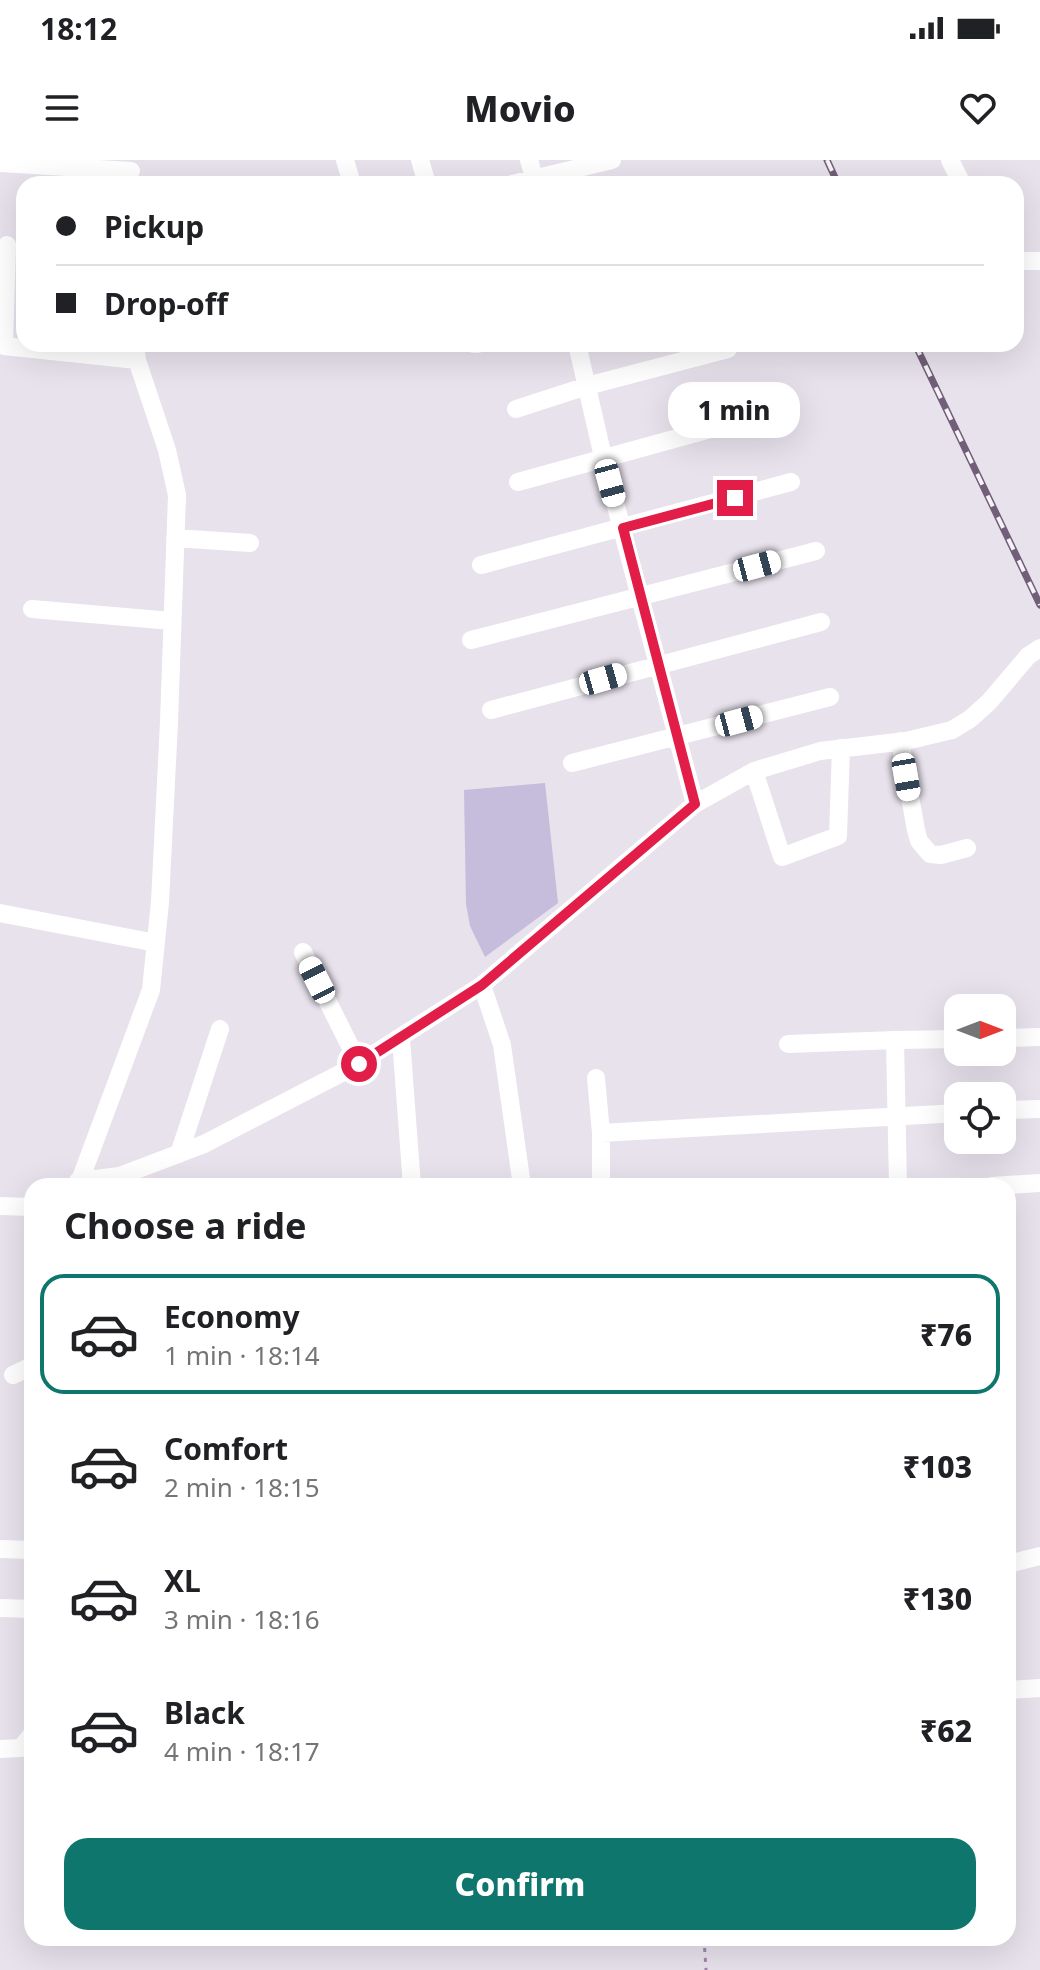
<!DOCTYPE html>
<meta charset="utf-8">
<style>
:root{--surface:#fff;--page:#f6f6f6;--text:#202124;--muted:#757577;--line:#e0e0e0;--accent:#0f766e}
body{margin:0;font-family:"Noto Sans",sans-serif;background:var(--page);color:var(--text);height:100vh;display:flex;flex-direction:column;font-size:30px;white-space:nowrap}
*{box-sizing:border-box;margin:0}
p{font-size:26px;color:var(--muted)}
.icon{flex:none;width:44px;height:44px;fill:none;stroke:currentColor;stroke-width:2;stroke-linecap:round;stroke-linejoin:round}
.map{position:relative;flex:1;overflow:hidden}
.sheet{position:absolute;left:24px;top:1018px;width:992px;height:768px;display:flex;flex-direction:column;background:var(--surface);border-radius:24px;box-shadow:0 8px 32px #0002}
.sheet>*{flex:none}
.hud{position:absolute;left:16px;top:16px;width:1008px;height:176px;border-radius:24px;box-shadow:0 8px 32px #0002;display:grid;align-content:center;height:176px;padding:0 40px;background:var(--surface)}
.needle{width:52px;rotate:90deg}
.controls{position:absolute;left:944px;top:834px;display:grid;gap:16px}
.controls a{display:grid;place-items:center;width:72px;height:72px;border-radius:16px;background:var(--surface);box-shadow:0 8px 32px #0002;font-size:40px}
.end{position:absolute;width:36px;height:36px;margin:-18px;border:10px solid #e11d48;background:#fff;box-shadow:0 0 0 4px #fff}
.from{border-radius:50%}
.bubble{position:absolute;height:56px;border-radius:24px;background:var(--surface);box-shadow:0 8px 32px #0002;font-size:26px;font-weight:800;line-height:56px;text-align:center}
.car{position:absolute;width:24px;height:48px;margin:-24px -12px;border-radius:10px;box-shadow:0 0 6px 2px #0007;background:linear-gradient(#fff 24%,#345 0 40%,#fff 0 76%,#345 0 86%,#fff 0)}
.hud b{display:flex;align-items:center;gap:28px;height:76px;font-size:30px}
.hud b+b{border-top:2px solid var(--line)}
.hud i{width:20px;height:20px;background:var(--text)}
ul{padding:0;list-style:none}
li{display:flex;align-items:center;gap:24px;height:120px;margin:0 16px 12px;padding:0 24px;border:4px solid transparent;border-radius:24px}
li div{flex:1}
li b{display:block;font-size:30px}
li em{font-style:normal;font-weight:800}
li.current{border-color:var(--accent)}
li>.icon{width:72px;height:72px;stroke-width:1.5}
h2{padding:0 40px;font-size:36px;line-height:96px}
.cta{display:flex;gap:16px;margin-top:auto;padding:16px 40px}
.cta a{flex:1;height:92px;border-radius:24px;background:var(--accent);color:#fff;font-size:32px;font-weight:800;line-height:92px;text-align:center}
.status{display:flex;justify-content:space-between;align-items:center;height:56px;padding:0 40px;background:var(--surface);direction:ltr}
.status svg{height:22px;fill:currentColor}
header{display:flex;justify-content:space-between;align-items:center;height:104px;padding:0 40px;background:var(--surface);font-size:36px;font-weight:800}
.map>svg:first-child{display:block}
</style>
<div class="status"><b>18:12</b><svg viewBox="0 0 49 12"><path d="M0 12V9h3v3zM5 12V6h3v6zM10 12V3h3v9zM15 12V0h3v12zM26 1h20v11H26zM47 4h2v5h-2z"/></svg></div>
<header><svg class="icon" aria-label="menu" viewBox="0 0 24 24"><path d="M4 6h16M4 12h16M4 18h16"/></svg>Movio<svg class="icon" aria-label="heart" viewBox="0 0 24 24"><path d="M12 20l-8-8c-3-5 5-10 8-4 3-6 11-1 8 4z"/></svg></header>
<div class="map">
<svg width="1040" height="1810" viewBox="0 0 1040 1810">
<rect width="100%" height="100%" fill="#e8e2ec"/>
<!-- green -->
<path fill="#c6bcdc" d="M 545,623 L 558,743 L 485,797 L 470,766 L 466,744 L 464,630 Z"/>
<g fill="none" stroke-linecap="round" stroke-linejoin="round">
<!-- path -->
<path stroke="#a284ae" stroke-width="3" stroke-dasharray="4 6" stroke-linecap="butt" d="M 704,1778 L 706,1810"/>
<!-- minor -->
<path stroke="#fff" stroke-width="18" d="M 345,0 L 352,24
M 420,0 L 427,24
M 529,0 L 536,24
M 950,0 L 962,24
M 1,3 L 131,11
M 512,24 L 612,0
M 7,85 L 4,186 L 137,200
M 1016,101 L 1040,101
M 473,184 L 478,184
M 577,184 L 604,301 L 695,644
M 516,249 L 587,226 L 728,189
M 518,322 L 761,255
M 175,378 L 250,383
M 481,405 L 791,322
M 32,449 L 172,461
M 471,480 L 816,391
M 491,550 L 821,462
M 900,581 L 916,670 L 919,681 L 930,694 L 941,695 L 967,688
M 572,603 L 830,537
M 754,611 L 782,697 L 838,676 L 841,588
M 0,753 L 156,783
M 303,792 L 359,904
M 482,825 L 502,885 L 522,1026
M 1002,878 L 1040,877
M 401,879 L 412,1026
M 788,884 L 895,880
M 596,918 L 601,973 L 601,1026
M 1002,950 L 1040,949
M 601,973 L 958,953
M 179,994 L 220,869
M 78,1021 L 120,1016 L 204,984 L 355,906 L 482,825 L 695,644 L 754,611 L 820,591 L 906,581 L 952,570 L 970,559 L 989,542 L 1028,496 L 1040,488
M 78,1026 L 151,830 L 160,742 L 169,562 L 177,335 L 167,290 L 137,200 L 135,184
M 898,1026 L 895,880 L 958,879
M 992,1026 L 1040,1023
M 0,1046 L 32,1047
M 13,1215 L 32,1206
M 0,1389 L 32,1390
M 1008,1404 L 1040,1396
M 0,1448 L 32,1449
M 1008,1530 L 1040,1528
M 0,1589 L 21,1588 L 32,1574"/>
<!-- rail casing -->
<g stroke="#715e78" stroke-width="7">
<path id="rail" d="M 827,0 L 838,24
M 915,184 L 1040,445"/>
</g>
<!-- rail -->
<use href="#rail" stroke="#f6f3f8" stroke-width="4" stroke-dasharray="12" stroke-linecap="butt"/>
</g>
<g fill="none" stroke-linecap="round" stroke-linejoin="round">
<!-- route -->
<path stroke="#e11d48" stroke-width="10" d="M 359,904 L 482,825 L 695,644 L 623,368 L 735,338"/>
</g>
</svg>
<div class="controls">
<a><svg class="needle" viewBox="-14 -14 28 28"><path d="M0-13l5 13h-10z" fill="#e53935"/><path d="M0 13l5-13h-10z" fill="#757577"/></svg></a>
<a><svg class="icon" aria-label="locate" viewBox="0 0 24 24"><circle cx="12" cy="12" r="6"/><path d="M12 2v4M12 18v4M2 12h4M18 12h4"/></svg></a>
</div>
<i class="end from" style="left:359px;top:904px"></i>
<i class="end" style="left:735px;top:338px"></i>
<div class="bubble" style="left:668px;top:222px;width:132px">1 min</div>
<i class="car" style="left:610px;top:323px;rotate:165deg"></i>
<i class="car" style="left:757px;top:406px;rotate:75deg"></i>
<i class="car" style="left:603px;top:519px;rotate:74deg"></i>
<i class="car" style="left:739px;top:561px;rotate:75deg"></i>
<i class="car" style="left:906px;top:617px;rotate:170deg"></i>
<i class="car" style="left:317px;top:820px;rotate:333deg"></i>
<div class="hud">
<b><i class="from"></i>Pickup</b>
<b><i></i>Drop-off</b>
</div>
<section class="sheet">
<h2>Choose a ride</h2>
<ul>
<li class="current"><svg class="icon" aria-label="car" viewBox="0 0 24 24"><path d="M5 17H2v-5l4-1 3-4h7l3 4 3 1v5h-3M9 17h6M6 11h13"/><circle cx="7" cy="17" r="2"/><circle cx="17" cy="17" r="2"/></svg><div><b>Economy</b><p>1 min · 18:14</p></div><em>₹76</em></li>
<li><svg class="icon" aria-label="car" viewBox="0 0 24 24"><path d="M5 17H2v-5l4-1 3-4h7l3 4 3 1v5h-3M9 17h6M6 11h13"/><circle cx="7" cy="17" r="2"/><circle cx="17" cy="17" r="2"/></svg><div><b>Comfort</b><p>2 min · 18:15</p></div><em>₹103</em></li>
<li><svg class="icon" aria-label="car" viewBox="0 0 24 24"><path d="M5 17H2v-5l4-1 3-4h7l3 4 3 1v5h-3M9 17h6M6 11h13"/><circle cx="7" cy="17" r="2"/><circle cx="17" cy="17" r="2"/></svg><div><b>XL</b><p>3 min · 18:16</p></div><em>₹130</em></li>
<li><svg class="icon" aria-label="car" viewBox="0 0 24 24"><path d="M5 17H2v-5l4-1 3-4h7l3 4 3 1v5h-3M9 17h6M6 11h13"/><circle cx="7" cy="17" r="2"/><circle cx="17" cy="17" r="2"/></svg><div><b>Black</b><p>4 min · 18:17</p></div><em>₹62</em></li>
</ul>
<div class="cta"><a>Confirm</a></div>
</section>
</div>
